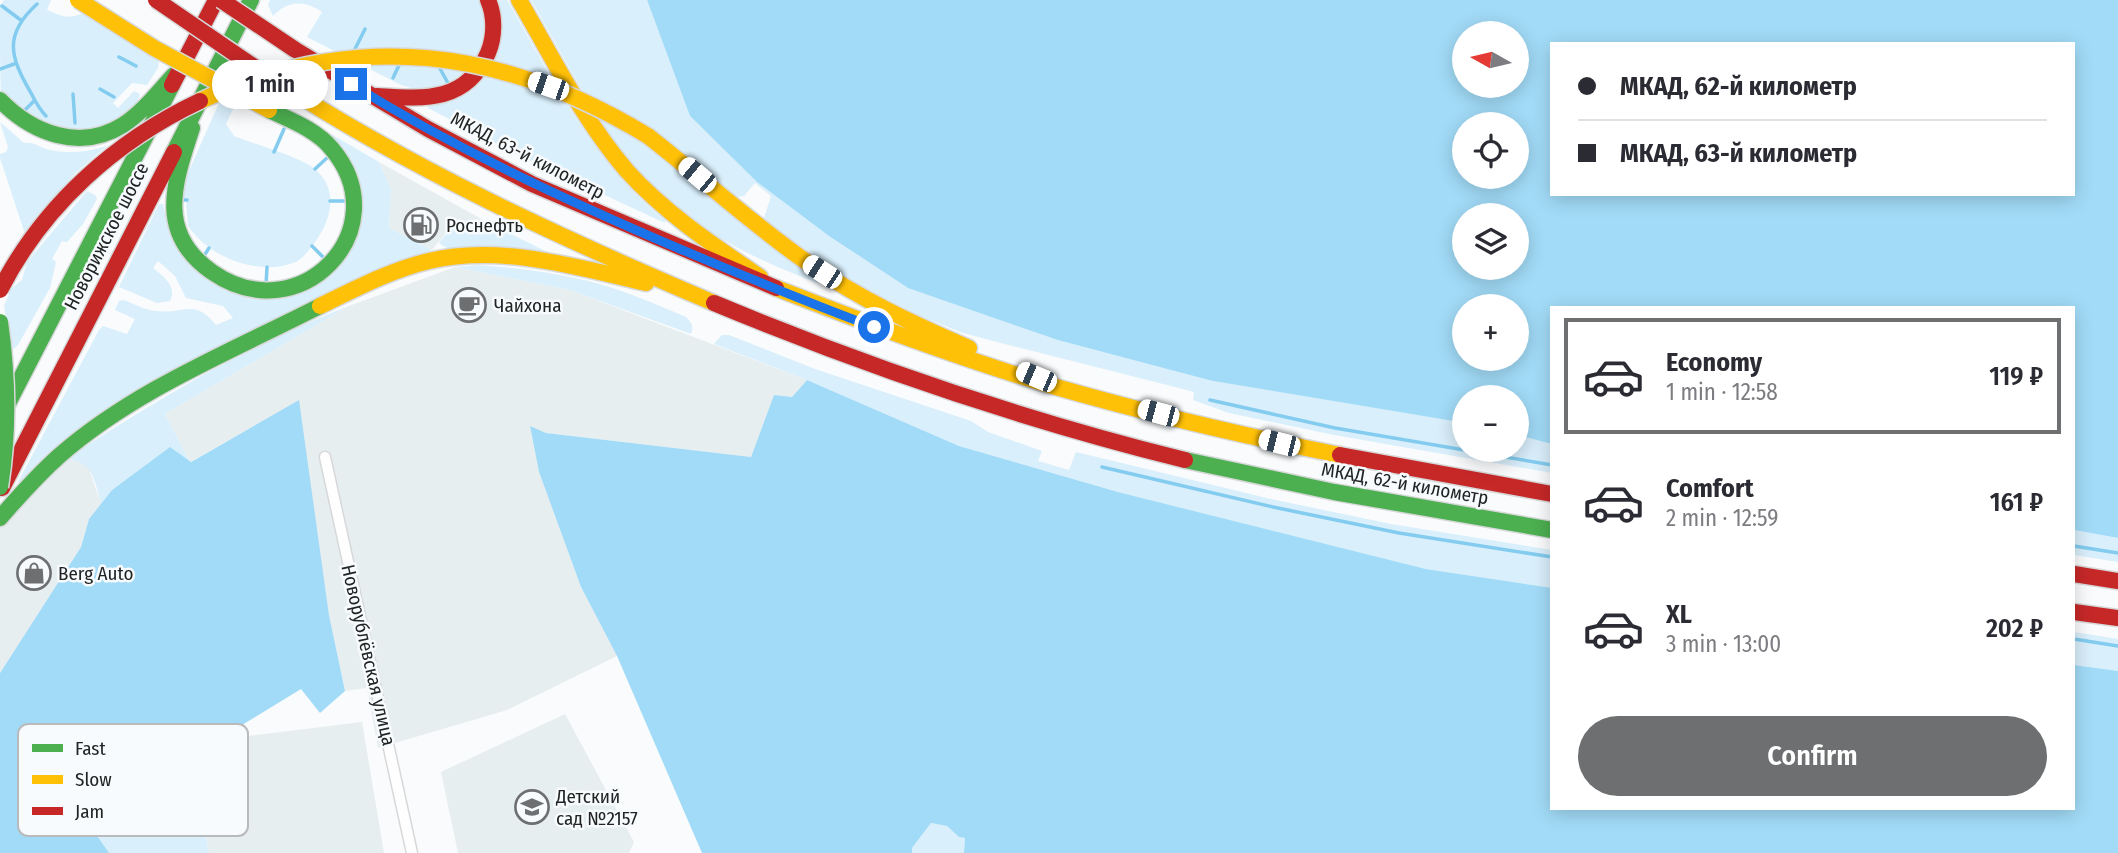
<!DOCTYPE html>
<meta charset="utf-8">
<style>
:root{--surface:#fff;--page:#f7f7f7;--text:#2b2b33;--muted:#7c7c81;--line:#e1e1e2;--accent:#6d6f70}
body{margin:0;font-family:"Fira Sans Condensed",sans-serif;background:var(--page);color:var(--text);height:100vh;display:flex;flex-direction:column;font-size:26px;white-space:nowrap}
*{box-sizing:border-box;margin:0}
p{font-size:23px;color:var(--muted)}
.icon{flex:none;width:38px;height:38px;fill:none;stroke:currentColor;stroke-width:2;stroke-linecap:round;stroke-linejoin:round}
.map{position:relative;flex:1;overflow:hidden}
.side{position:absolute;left:1550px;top:306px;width:525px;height:504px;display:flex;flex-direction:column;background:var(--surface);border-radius:0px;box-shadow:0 4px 18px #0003}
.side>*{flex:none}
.top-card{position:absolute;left:1550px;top:42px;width:525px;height:154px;border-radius:0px;box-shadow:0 4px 18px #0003;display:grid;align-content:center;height:154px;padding:0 28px;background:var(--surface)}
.needle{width:46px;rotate:278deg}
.tools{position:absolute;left:1452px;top:21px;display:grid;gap:14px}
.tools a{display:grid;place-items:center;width:77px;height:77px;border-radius:50%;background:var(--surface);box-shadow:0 4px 18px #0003;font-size:35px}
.end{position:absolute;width:32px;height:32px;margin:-16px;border:9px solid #1a73e8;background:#fff;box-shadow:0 0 0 4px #fff}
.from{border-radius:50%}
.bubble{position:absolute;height:49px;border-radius:24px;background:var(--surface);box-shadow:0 4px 18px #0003;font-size:23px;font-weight:600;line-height:49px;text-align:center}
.car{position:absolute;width:21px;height:42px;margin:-21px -10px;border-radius:9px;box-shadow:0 0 5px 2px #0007;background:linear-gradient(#fff 24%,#345 0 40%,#fff 0 76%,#345 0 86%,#fff 0)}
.top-card b{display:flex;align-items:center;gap:24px;height:66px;font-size:26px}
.top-card b+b{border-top:2px solid var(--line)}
.top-card i{width:18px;height:18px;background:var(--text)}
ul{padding:12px 0 0;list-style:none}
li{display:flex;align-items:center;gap:21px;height:116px;margin:0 14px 10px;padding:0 14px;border:4px solid transparent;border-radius:0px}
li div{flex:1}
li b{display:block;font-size:26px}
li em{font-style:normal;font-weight:600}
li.selected{border-color:var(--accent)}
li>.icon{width:63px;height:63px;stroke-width:1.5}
.button{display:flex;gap:14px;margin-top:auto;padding:14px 28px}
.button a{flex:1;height:80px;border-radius:42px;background:var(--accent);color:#fff;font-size:28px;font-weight:600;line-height:80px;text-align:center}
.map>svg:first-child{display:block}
</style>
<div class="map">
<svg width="2118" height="853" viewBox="0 0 2118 853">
<rect width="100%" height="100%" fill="#f9fbfc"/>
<!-- built -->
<path fill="#e7eef0" d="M 379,162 L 485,221 L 470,219 L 450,228 L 432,250 L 389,228 L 391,189 Z
M 455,267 L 570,290 L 807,380 L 792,397 L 774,395 L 751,457 L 546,433 L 530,427 L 539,472 L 581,587 L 617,656 L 507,710 L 378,748 L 367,688 L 345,691 L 329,615 L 298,401 L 190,462 L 165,414 L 349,306 Z
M 66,459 L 80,461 L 89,469 L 101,504 L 89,519 L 81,547 L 0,673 L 0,523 Z
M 565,714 L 634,842 L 629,853 L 458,853 L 441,772 Z
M 362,722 L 384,853 L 209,853 L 190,743 Z"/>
<!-- green -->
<path fill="#d9effb" d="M 4,0 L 51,0 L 47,10 C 61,16 69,20 83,13 L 159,59 L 158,68 L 147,85 L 132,83 L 113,103 L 118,108 L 134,91 L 140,94 C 132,126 80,136 52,129 C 43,127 33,118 24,113 C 15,107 5,102 1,91 C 0,80 0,21 0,5 Z
M 270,0 L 483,0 L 486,9 L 482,54 L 460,81 L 430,90 L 415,89 L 401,85 L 307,37 L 322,12 C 305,0 288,0 273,16 L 268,5 Z
M 493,0 L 507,0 C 552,77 593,164 665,220 L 665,223 L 516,154 L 428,108 L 428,103 C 449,99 466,98 481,81 Z
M 531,0 L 647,0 L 690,116 L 757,182 L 829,236 L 908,288 L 1213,381 L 1465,423 L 1465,450 L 1517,450 L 1517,435 L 1552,444 L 1552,473 L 1334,435 L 1229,413 L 1193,400 L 1194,392 L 1171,386 L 1001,343 L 963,333 L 920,316 L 855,283 L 767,223 L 764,218 L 771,196 L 755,183 L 744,196 L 737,197 L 653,129 L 643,144 L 818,282 L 817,283 C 747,256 679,223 631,163 C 593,116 562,53 531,0 Z
M 219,103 L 234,107 L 226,124 L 234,136 C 255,145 304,157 318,172 C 340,194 329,224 313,245 C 307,252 302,260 293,263 C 257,276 209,257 188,226 L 186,200 L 179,200 L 188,173 Z
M 0,122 L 24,143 C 34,141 40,148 50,150 C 70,154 88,152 107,146 L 75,173 L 25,234 L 0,158 L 0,154 L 6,152 L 8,147 Z
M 312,123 L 379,162 L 391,189 L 389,228 L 432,250 C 359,273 292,310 224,345 C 185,365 144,384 108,408 C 76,429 51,456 25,482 L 18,482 L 99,330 L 103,326 L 127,334 L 135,319 L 115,310 L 119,301 L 124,300 C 134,304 145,310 156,311 C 184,315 194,297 216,325 L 233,318 L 223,306 L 186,298 L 175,276 L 158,261 L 153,268 C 164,277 177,286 170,301 L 157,303 L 119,287 L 159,204 L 163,204 L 169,230 L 218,283 L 315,285 C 348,263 359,234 361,196 Z
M 87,191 L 95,195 L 97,199 L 83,224 L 67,242 L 62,241 L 52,259 L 56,262 L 50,288 L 18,345 L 11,351 L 4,306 L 11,289 L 22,280 L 27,262 Z
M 470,219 L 485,221 L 557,257 C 520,251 486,243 448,249 L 439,243 C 449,230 455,223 470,219 Z
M 477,265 C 513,267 549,272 584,280 C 619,288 653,303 686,317 C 692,323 694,326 691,334 L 570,290 L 455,267 Z
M 349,306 L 165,414 L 190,462 L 169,448 L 112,490 L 101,504 C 95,481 93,461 66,459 C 156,400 248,345 349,306 Z
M 722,335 L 729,335 L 815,369 L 971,421 L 988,432 L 1042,451 L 1038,461 L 1069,470 L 1076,452 L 1271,499 L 1391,524 L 1552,550 L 1552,588 L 1426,569 L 1118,492 L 959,446 L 807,380 L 714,344 Z
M 2074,530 L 2118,538 L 2118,562 L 2074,555 Z
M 2074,632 L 2118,639 L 2118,671 L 2074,665 Z
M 192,756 L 209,853 L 109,853 L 98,837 Z
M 931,823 L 947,826 L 959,837 L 965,838 L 964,853 L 912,853 L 912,848 Z"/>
<!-- forest -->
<path fill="#a2dbf7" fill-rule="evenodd" d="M 647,0 L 2118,0 L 2118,538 L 2074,530 L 2074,308 L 1552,308 L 1552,444 L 1517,435 L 1517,397 L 1465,397 L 1465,423 L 1213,381 L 1058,340 L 908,288 L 829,236 L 757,182 L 690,116 ZM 1465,33 L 1517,33 L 1517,86 L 1465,86 ZM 1552,44 L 2074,44 L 2074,194 L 1552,194 ZM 1465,124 L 1517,124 L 1517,177 L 1465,177 ZM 1465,215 L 1517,215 L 1517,268 L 1465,268 ZM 1465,306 L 1517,306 L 1517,359 L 1465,359 Z
M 807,380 L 959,446 L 1118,492 L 1426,569 L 1552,588 L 1552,808 L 2074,808 L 2074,665 L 2118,671 L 2118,853 L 964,853 L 965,838 L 959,837 L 947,826 L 931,823 L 912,848 L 912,853 L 702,853 L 617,656 L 581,587 L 539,472 L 530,426 L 546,433 L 751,457 L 774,395 L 792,397 Z
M 299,400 L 329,615 L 345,691 L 320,713 L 301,689 L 219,739 L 190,743 L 192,756 L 98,837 L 109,853 L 0,853 L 0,673 L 81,547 L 89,519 L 112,490 L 170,447 L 191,462 Z"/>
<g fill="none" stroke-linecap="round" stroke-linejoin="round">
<!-- stream -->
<path stroke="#83ccef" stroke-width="3.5" d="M 37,4 C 3,35 10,57 31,93 C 35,101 39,109 46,116
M 2,6 L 22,21
M 353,53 L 365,29
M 119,57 L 136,66
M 438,65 L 449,85
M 0,69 L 14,64
M 393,78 L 401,61
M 100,89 L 114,97
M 73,94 L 75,123
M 22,113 L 34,101
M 274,152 L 284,129
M 315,169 L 329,156
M 179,200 L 187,200
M 330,201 L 347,201
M 312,246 L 325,259
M 202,259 L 209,248
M 266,285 L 267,267
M 1210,400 L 1335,428 L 1552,465
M 1102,467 L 1273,507 L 1399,533 L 1552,557
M 2074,546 L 2118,553
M 2074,639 L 2118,646"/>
<!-- street casing -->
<g stroke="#d7d8d9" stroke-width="13">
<path id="street" d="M 325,457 L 412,853"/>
</g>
<!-- fast casing -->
<g stroke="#d7d8d9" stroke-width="19">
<path id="fast" d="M 0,100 C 32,133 80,152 123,125 C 143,112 158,92 174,75
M 192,128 C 174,183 156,233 212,272 C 300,333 399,229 332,149 C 317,130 290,120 269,110
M 174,152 L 251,0
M 4,411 L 172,85
M 1185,460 L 1334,492 L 1552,530
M 0,518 C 19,496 38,475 59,456 C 134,390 232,351 320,306"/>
</g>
<!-- slow casing -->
<g stroke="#d7d8d9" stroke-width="19">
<path id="slow" d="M 519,0 C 553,58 583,120 627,171 C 665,213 713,245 760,277
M 273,79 C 411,169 563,239 714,303
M 648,136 C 702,178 752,224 808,263 C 858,298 913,324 969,348
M 776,288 C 868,324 961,359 1056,387 C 1150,414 1245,436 1340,455
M 320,306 C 355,289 391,270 429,261 C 500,244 577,267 646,283"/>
</g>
<!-- jam casing -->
<g stroke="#d7d8d9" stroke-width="19">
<path id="jam" d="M 294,49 L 428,129 L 532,184 L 776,288
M 172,85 L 216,0
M 377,96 C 424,99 466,103 488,53 C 495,36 495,16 488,0
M 714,303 C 868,367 1024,420 1185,460
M 1340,455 L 1552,494
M 2,488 L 174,152
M 2074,574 L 2118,581
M 2074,612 L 2118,618"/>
</g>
<!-- street -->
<use href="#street" stroke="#fefeff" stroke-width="10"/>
<!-- fast -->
<use href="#fast" stroke="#4caf50" stroke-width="16"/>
<!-- slow -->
<use href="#slow" stroke="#ffc107" stroke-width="16"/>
<!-- jam -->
<use href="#jam" stroke="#c62828" stroke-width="16"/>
<!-- fast-bridge casing -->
<g stroke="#d7d8d9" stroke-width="19" stroke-linecap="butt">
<path id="fast-bridge" d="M 0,322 C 8,378 9,432 0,487"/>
</g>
<!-- slow-bridge casing -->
<g stroke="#d7d8d9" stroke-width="19" stroke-linecap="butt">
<path id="slow-bridge" d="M 78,0 L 154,48 L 269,110
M 200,101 C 356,28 503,48 648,136"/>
</g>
<!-- jam-bridge casing -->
<g stroke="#d7d8d9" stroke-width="19" stroke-linecap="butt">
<path id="jam-bridge" d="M 156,0 L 272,79
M 221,0 L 294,49
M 0,290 C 43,206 115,141 200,101"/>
</g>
<!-- fast-bridge -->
<use href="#fast-bridge" stroke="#4caf50" stroke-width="16"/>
<!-- slow-bridge -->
<use href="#slow-bridge" stroke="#ffc107" stroke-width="16"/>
<!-- jam-bridge -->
<use href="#jam-bridge" stroke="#c62828" stroke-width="16"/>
</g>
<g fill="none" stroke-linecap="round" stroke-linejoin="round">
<!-- route -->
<path stroke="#1a73e8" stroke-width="9" d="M 351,84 C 456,149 567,201 680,249 C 744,276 808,303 874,327"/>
</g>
<!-- icons -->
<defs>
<g id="fuel-ring" transform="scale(1.75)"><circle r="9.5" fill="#f8fbfd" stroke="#6d6f70" stroke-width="1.5"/><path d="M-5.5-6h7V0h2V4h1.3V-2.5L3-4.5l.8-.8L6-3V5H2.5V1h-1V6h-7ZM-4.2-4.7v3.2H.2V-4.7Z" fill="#6d6f70"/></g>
<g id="cafe-ring" transform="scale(1.75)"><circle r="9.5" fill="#f8fbfd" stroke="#6d6f70" stroke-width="1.5"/><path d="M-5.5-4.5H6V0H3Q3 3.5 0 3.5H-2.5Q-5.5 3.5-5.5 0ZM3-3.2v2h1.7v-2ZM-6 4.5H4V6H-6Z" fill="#6d6f70"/></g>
<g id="shop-ring" transform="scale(1.75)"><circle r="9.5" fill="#f8fbfd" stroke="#6d6f70" stroke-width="1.5"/><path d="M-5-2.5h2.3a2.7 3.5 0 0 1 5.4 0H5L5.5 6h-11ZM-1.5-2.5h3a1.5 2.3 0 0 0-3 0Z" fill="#6d6f70"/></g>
<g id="school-ring" transform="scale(1.75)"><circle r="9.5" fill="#f8fbfd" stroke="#6d6f70" stroke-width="1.5"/><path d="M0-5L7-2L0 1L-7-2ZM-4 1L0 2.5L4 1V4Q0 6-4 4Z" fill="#6d6f70"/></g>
</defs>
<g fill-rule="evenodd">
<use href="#fuel-ring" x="421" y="225"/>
<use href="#cafe-ring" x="469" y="305"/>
<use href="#shop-ring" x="34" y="573"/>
<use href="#school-ring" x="532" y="807"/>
</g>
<g text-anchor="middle" stroke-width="5" stroke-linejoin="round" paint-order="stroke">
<!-- street labels -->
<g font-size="19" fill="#222424" stroke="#f8fbfd">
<text transform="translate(528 155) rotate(27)" y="7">МКАД, 63-й километр</text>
<text transform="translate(106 236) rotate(-63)" y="7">Новорижское шоссе</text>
<text transform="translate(1405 483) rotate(10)" y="7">МКАД, 62-й километр</text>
<text transform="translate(369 655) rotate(77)" y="7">Новорублёвская улица</text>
</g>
<!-- poi labels -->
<g font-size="19" fill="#222424" stroke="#f8fbfd" text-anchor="start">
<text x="446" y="232">Роснефть</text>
<text x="494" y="312">Чайхона</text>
<text x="58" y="580">Berg Auto</text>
<text x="556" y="803">Детский<tspan x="556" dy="22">сад №2157</tspan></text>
</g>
</g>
<!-- legend -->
<rect x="18" y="724" width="230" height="112" rx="10" fill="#f8fbfd" stroke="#b8babc" stroke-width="2"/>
<rect x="32" y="744" width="31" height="8" fill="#4caf50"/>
<rect x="32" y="775" width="31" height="9" fill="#ffc107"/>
<rect x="32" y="807" width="31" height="8" fill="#c62828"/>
<g font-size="19" fill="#222424">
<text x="75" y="755">Fast</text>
<text x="75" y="786">Slow</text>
<text x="75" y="818">Jam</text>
</g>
</svg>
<div class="tools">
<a><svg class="needle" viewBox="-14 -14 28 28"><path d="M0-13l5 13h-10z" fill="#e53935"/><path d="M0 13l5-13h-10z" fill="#7c7c81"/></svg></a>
<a><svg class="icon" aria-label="locate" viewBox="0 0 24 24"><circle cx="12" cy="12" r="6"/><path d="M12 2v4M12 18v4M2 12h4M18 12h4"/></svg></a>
<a><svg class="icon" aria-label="layers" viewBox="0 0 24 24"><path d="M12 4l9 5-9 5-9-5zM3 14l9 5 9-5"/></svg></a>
<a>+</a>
<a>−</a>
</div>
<i class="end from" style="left:874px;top:327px"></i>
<i class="end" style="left:351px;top:84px"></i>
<div class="bubble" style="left:212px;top:60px;width:116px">1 min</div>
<i class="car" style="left:548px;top:86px;rotate:289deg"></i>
<i class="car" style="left:697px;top:175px;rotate:310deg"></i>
<i class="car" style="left:822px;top:272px;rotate:303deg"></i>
<i class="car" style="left:1036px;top:377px;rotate:293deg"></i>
<i class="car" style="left:1158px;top:413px;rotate:285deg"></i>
<i class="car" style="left:1279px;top:443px;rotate:284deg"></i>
<div class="top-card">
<b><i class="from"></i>МКАД, 62-й километр</b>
<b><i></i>МКАД, 63-й километр</b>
</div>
<section class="side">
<ul>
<li class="selected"><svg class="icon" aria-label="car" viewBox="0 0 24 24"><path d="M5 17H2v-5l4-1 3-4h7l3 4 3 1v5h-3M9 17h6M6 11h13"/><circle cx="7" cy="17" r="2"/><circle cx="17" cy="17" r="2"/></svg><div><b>Economy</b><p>1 min · 12:58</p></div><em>119 ₽</em></li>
<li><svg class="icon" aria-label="car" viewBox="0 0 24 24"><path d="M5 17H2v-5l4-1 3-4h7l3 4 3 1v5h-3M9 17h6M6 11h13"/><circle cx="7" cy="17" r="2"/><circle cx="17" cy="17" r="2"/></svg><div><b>Comfort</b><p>2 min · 12:59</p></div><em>161 ₽</em></li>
<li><svg class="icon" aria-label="car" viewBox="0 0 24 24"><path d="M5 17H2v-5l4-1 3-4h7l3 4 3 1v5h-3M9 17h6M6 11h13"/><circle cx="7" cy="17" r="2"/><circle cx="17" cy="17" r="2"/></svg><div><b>XL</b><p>3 min · 13:00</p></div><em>202 ₽</em></li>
</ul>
<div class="button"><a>Confirm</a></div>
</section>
</div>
